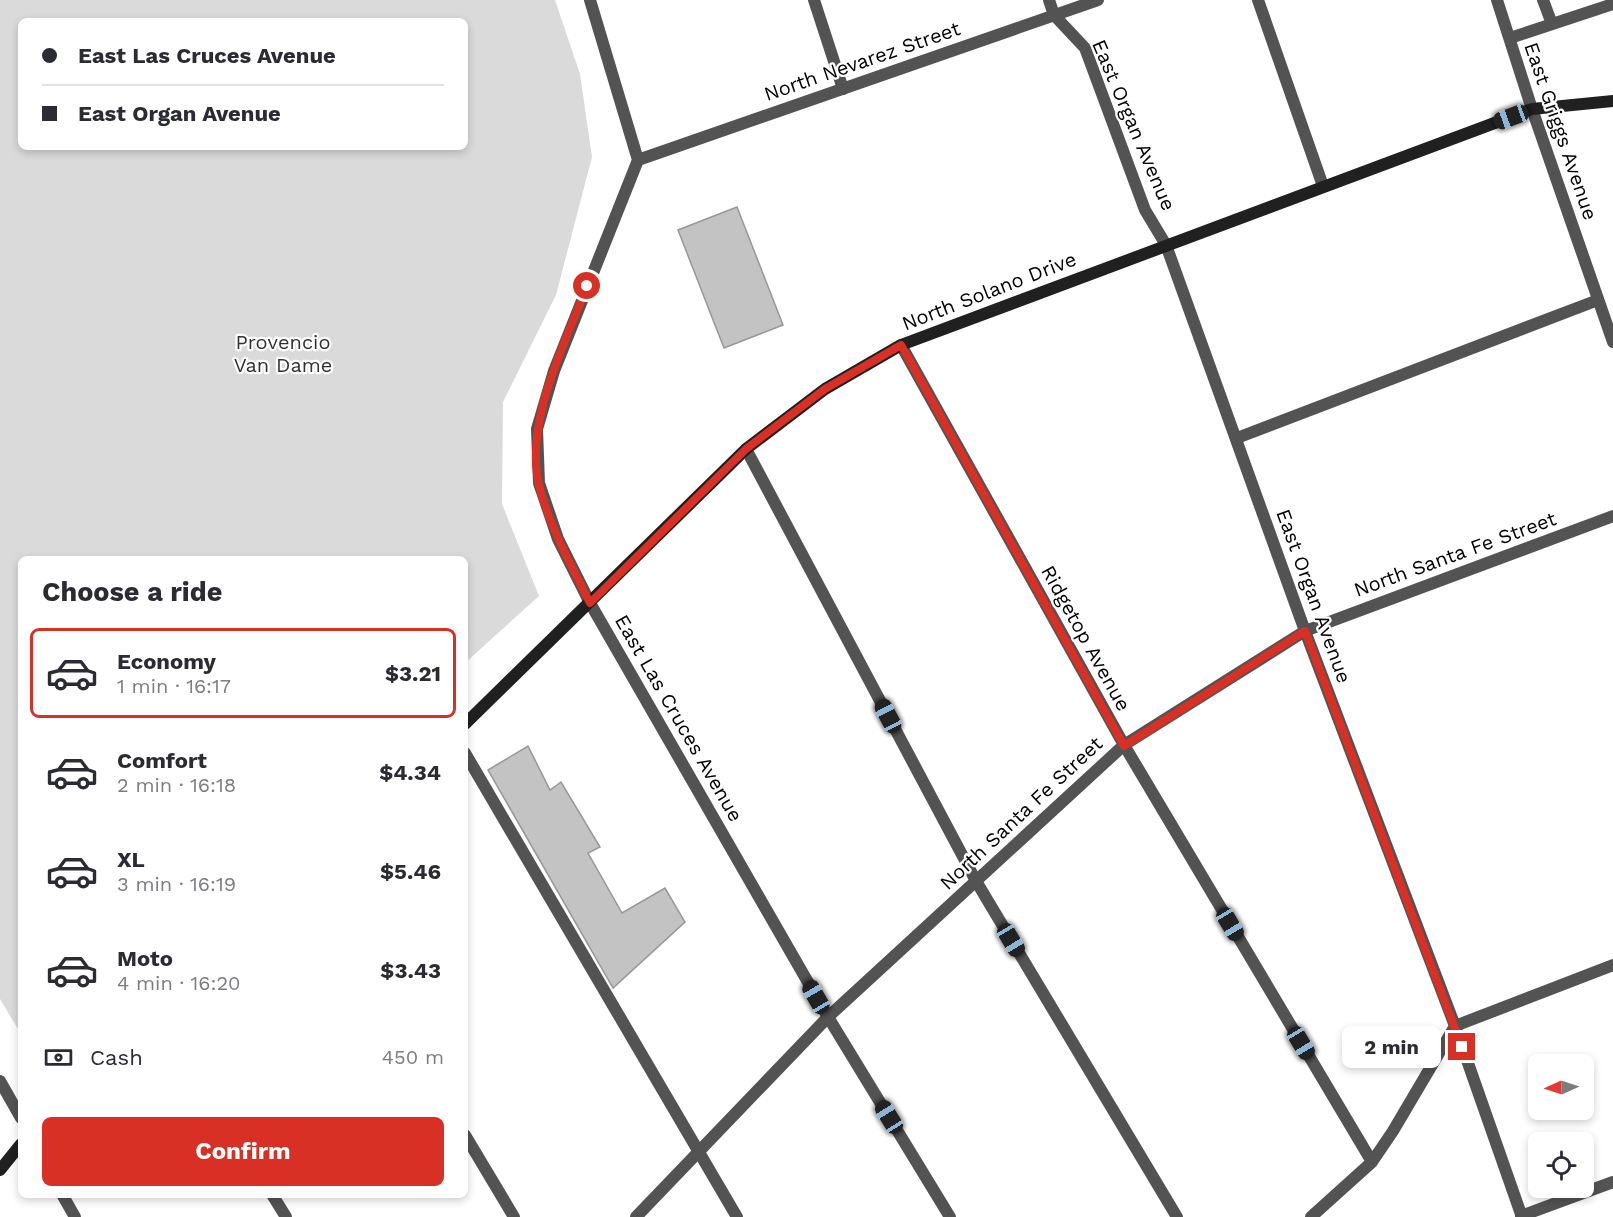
<!DOCTYPE html>
<meta charset="utf-8">
<style>
:root{--surface:#fff;--page:#f2f2f3;--text:#2b2b33;--muted:#7c7c81;--line:#e1e1e2;--accent:#d93025}
body{margin:0;font-family:"Work Sans",sans-serif;background:var(--page);color:var(--text);height:100vh;display:flex;flex-direction:column;font-size:22px;white-space:nowrap}
*{box-sizing:border-box;margin:0}
p{font-size:20px;color:var(--muted)}
.icon{flex:none;width:33px;height:33px;fill:none;stroke:currentColor;stroke-width:2;stroke-linecap:round;stroke-linejoin:round}
.map{position:relative;flex:1;overflow:hidden}
.side{position:absolute;left:18px;top:556px;width:450px;height:642px;display:flex;flex-direction:column;background:var(--surface);border-radius:9px;box-shadow:0 3px 9px #0003}
.side>*{flex:none}
.hud{position:absolute;left:18px;top:18px;width:450px;height:132px;border-radius:9px;box-shadow:0 3px 9px #0003;display:grid;align-content:center;height:132px;padding:0 24px;background:var(--surface)}
.needle{width:39px;rotate:267deg}
.fabs{position:absolute;left:1528px;top:1054px;display:grid;gap:12px}
.fabs a{display:grid;place-items:center;width:66px;height:66px;border-radius:9px;background:var(--surface);box-shadow:0 3px 9px #0003;font-size:30px}
.end{position:absolute;width:27px;height:27px;margin:-14px;border:8px solid #d93025;background:#fff;box-shadow:0 0 0 3px #fff}
.from{border-radius:50%}
.bubble{position:absolute;height:42px;border-radius:9px;background:var(--surface);box-shadow:0 3px 9px #0003;font-size:20px;font-weight:700;line-height:42px;text-align:center}
.car{position:absolute;width:18px;height:36px;margin:-18px -9px;border-radius:8px;box-shadow:0 0 4px 2px #0007;background:linear-gradient(#222 24%,#8ab4d8 0 40%,#222 0 76%,#8ab4d8 0 86%,#222 0)}
.hud b{display:flex;align-items:center;gap:21px;height:57px;font-size:22px}
.hud b+b{border-top:2px solid var(--line)}
.hud i{width:15px;height:15px;background:var(--text)}
ul{padding:0;list-style:none}
li{display:flex;align-items:center;gap:18px;height:90px;margin:0 12px 9px;padding:0 12px;border:3px solid transparent;border-radius:9px}
li div{flex:1}
li b{display:block;font-size:22px}
li em{font-style:normal;font-weight:700}
li.selected{border-color:var(--accent)}
li>.icon{width:54px;height:54px;stroke-width:1.5}
h2{padding:0 24px;font-size:27px;line-height:72px}
.pay{display:flex;align-items:center;gap:15px;height:66px;padding:0 24px;font-size:22px}
.pay p{margin-inline-start:auto}
.cta{display:flex;gap:12px;margin-top:auto;padding:12px 24px}
.cta a{flex:1;height:69px;border-radius:9px;background:var(--accent);color:#fff;font-size:24px;font-weight:700;line-height:69px;text-align:center}
.map>svg:first-child{display:block}
</style>
<div class="map">
<svg width="1613" height="1217" viewBox="0 0 1613 1217">
<rect width="100%" height="100%" fill="#fff"/>
<!-- green -->
<path fill="#dadada" fill-rule="evenodd" d="M 0,0 L 555,0 L 580,74 L 592,157 L 556,295 L 503,402 L 502,504 L 539,596 L 465,663 L 465,560 L 21,560 L 21,1034 L 0,999 ZM 21,21 L 465,21 L 465,147 L 21,147 Z"/>
<!-- building -->
<path fill="#c3c3c3" stroke="#979797" stroke-width="1.5" d="M 737,207 L 783,325 L 724,348 L 678,230 Z
M 528,746 L 550,790 L 561,782 L 600,847 L 588,853 L 622,913 L 665,888 L 685,922 L 613,988 L 488,770 Z"/>
<g fill="none" stroke-linecap="round" stroke-linejoin="round">
<!-- service -->
<path stroke="#535353" stroke-width="12" d="M 814,0 L 843,89
M 1258,0 L 1323,186
M 1543,0 L 1552,24
M 1510,38 L 1613,4
M 1237,438 L 1598,300
M 746,449 L 976,881 L 1177,1217
M 465,753 L 737,1217
M 273,1196 L 286,1217
M 1521,1216 L 1613,1182"/>
<!-- minor -->
<path stroke="#535353" stroke-width="12" d="M 590,0 L 638,160 L 554,371 L 537,429 L 539,483 L 558,539 L 590,603
M 1049,0 L 1054,15 L 1085,48 L 1145,210 L 1166,245 L 1305,631 L 1455,1026 L 1522,1217
M 1532,109 L 1613,342
M 638,160 L 1098,0
M 901,345 L 1124,745 L 1372,1162
M 0,1081 L 21,1118
M 465,1135 L 514,1217
M 63,1196 L 75,1217
M 636,1217 L 828,1017 L 1124,745 L 1305,631 L 1613,516
M 1311,1217 L 1372,1162 L 1393,1131 L 1455,1026 L 1613,965"/>
<!-- tertiary -->
<path stroke="#535353" stroke-width="12" d="M 1497,0 L 1532,109
M 590,603 L 828,1017 L 950,1217"/>
<!-- secondary -->
<path stroke="#202020" stroke-width="12" d="M 465,724 L 746,449 L 825,389 L 901,345 L 1532,109 L 1613,101
M 0,1170 L 21,1144"/>
</g>
<g fill="none" stroke-linecap="round" stroke-linejoin="round">
<!-- route -->
<path stroke="#d93025" stroke-width="8" d="M 587,286 C 565,344 524,422 539,485 C 549,526 571,565 590,603 L 746,449 L 825,389 L 901,345 L 1124,746 L 1305,631 L 1462,1047"/>
</g>
<g text-anchor="middle" stroke-width="4.5" stroke-linejoin="round" paint-order="stroke">
<!-- street labels -->
<g font-size="20" fill="#000" stroke="#fff">
<text transform="translate(862 61) rotate(-19)" y="7">North Nevarez Street</text>
<text transform="translate(1134 125) rotate(67)" y="7">East Organ Avenue</text>
<text transform="translate(1561 131) rotate(71)" y="7">East Griggs Avenue</text>
<text transform="translate(989 291) rotate(-21)" y="7">North Solano Drive</text>
<text transform="translate(1455 554) rotate(-20)" y="7">North Santa Fe Street</text>
<text transform="translate(1314 596) rotate(70)" y="7">East Organ Avenue</text>
<text transform="translate(1086 638) rotate(61)" y="7">Ridgetop Avenue</text>
<text transform="translate(679 718) rotate(60)" y="7">East Las Cruces Avenue</text>
<text transform="translate(1021 813) rotate(-43)" y="7">North Santa Fe Street</text>
</g>
<!-- park labels -->
<g font-size="20" fill="#313131" stroke="#fff">
<text x="283" y="349">Provencio<tspan x="283" dy="23">Van Dame</tspan></text>
</g>
</g>
</svg>
<div class="fabs">
<a><svg class="needle" viewBox="-14 -14 28 28"><path d="M0-13l5 13h-10z" fill="#e53935"/><path d="M0 13l5-13h-10z" fill="#7c7c81"/></svg></a>
<a><svg class="icon" aria-label="locate" viewBox="0 0 24 24"><circle cx="12" cy="12" r="6"/><path d="M12 2v4M12 18v4M2 12h4M18 12h4"/></svg></a>
</div>
<i class="end from" style="left:587px;top:286px"></i>
<i class="end" style="left:1462px;top:1047px"></i>
<div class="bubble" style="left:1342px;top:1026px;width:99px">2 min</div>
<i class="car" style="left:1511px;top:117px;rotate:250deg"></i>
<i class="car" style="left:888px;top:716px;rotate:332deg"></i>
<i class="car" style="left:1230px;top:924px;rotate:149deg"></i>
<i class="car" style="left:1011px;top:940px;rotate:149deg"></i>
<i class="car" style="left:816px;top:997px;rotate:330deg"></i>
<i class="car" style="left:1301px;top:1043px;rotate:149deg"></i>
<i class="car" style="left:889px;top:1117px;rotate:328deg"></i>
<div class="hud">
<b><i class="from"></i>East Las Cruces Avenue</b>
<b><i></i>East Organ Avenue</b>
</div>
<section class="side">
<h2>Choose a ride</h2>
<ul>
<li class="selected"><svg class="icon" aria-label="car" viewBox="0 0 24 24"><path d="M5 17H2v-5l4-1 3-4h7l3 4 3 1v5h-3M9 17h6M6 11h13"/><circle cx="7" cy="17" r="2"/><circle cx="17" cy="17" r="2"/></svg><div><b>Economy</b><p>1 min · 16:17</p></div><em>$3.21</em></li>
<li><svg class="icon" aria-label="car" viewBox="0 0 24 24"><path d="M5 17H2v-5l4-1 3-4h7l3 4 3 1v5h-3M9 17h6M6 11h13"/><circle cx="7" cy="17" r="2"/><circle cx="17" cy="17" r="2"/></svg><div><b>Comfort</b><p>2 min · 16:18</p></div><em>$4.34</em></li>
<li><svg class="icon" aria-label="car" viewBox="0 0 24 24"><path d="M5 17H2v-5l4-1 3-4h7l3 4 3 1v5h-3M9 17h6M6 11h13"/><circle cx="7" cy="17" r="2"/><circle cx="17" cy="17" r="2"/></svg><div><b>XL</b><p>3 min · 16:19</p></div><em>$5.46</em></li>
<li><svg class="icon" aria-label="car" viewBox="0 0 24 24"><path d="M5 17H2v-5l4-1 3-4h7l3 4 3 1v5h-3M9 17h6M6 11h13"/><circle cx="7" cy="17" r="2"/><circle cx="17" cy="17" r="2"/></svg><div><b>Moto</b><p>4 min · 16:20</p></div><em>$3.43</em></li>
</ul>
<div class="pay"><svg class="icon" aria-label="cash" viewBox="0 0 24 24"><path d="M3 7h18v10H3z"/><circle cx="12" cy="12" r="2"/></svg>Cash<p>450 m</p></div>
<div class="cta"><a>Confirm</a></div>
</section>
</div>
